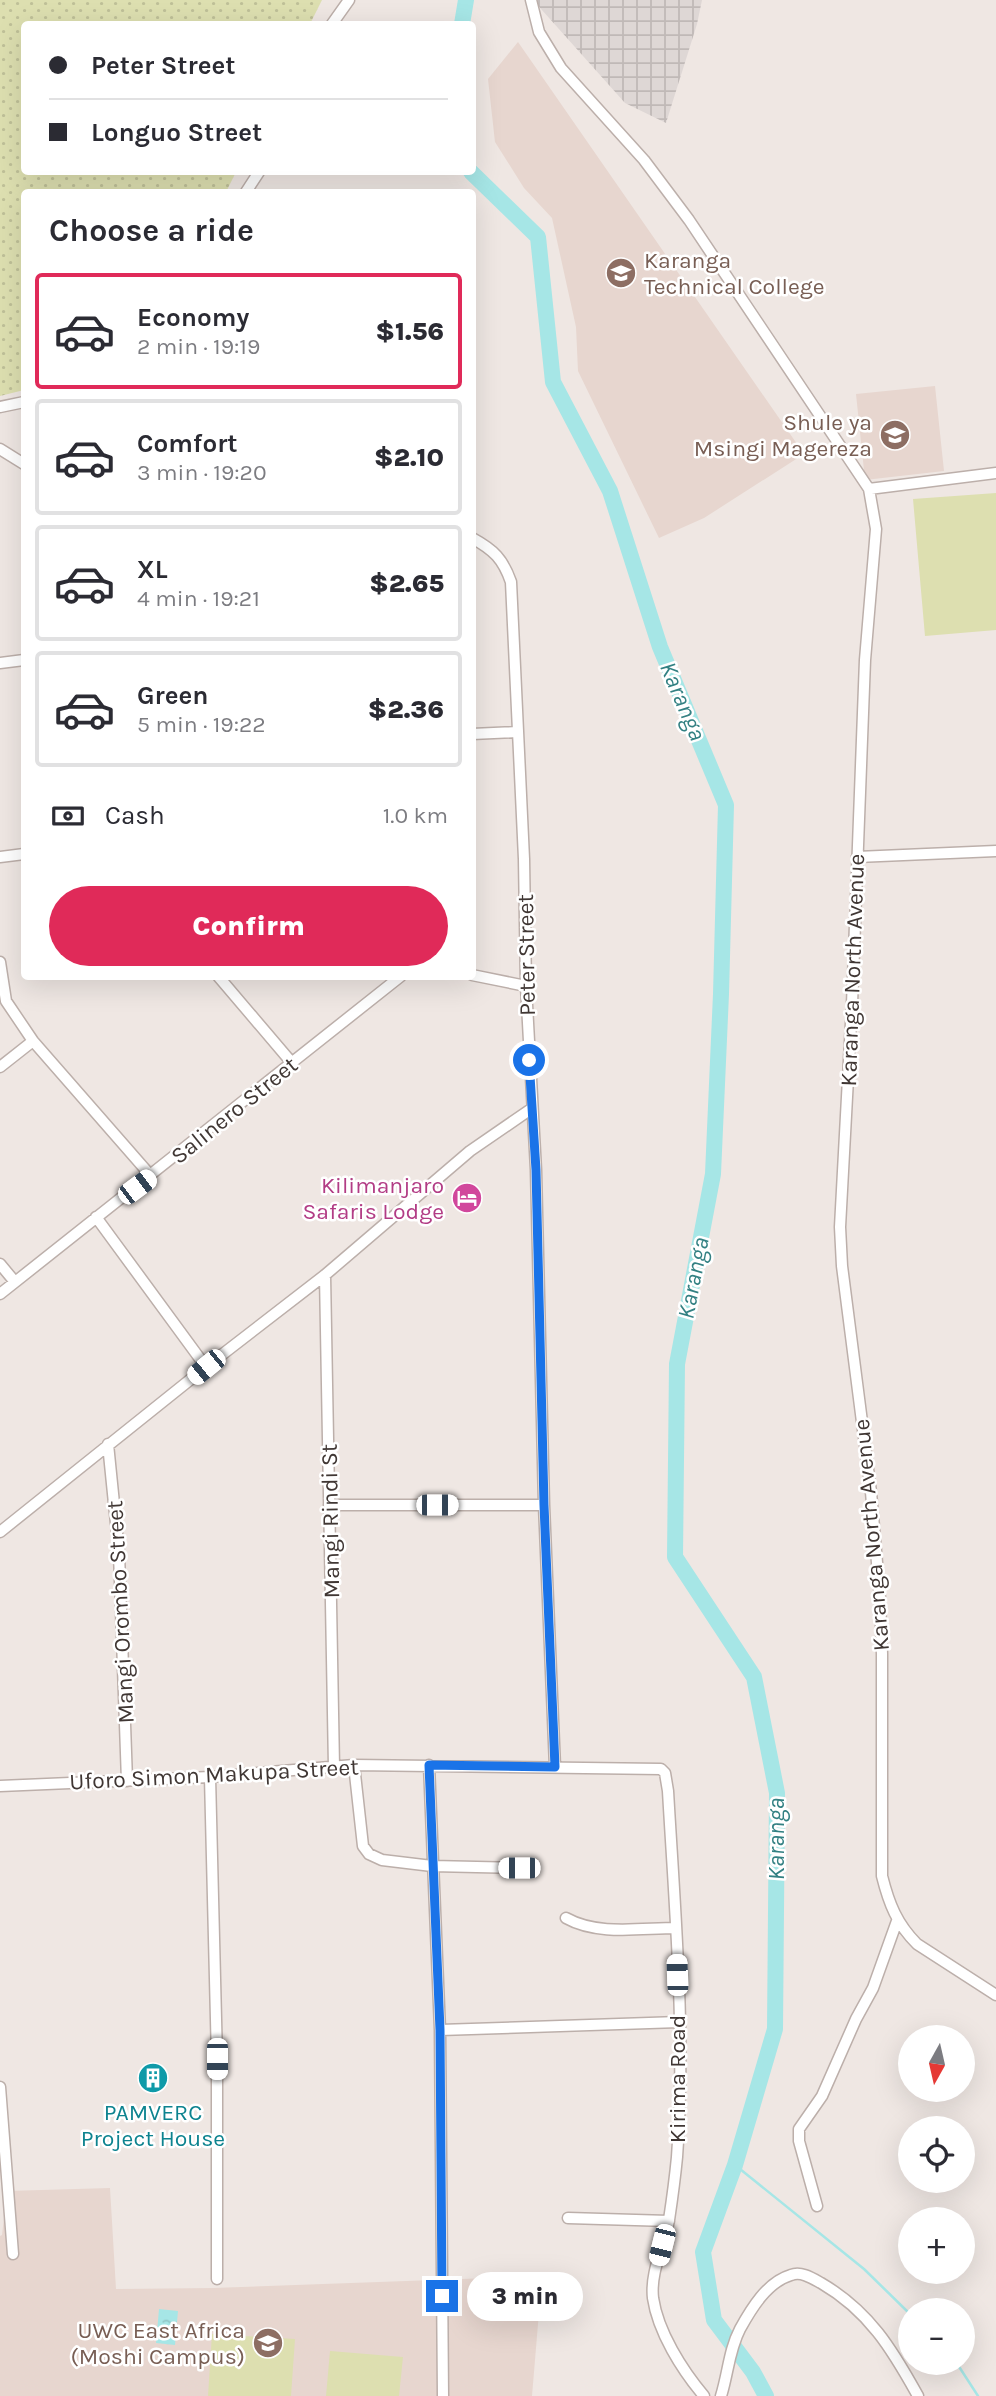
<!DOCTYPE html>
<meta charset="utf-8">
<style>
:root{--surface:#fff;--page:#f7f7f7;--text:#2b2b33;--muted:#7c7c81;--line:#e1e1e2;--accent:#e02a59}
body{margin:0;font-family:Karla,sans-serif;background:var(--page);color:var(--text);height:100vh;display:flex;flex-direction:column;font-size:26px;white-space:nowrap}
*{box-sizing:border-box;margin:0}
p{font-size:23px;color:var(--muted)}
.icon{flex:none;width:38px;height:38px;fill:none;stroke:currentColor;stroke-width:2;stroke-linecap:round;stroke-linejoin:round}
.map{position:relative;flex:1;overflow:hidden}
.panel{position:absolute;left:21px;top:189px;width:455px;height:791px;display:flex;flex-direction:column;background:var(--surface);border-radius:7px;box-shadow:0 7px 28px #0002}
.panel>*{flex:none}
.hud{position:absolute;left:21px;top:21px;width:455px;height:154px;border-radius:7px;box-shadow:0 7px 28px #0002;display:grid;align-content:center;height:154px;padding:0 28px;background:var(--surface)}
.needle{width:46px;rotate:188deg}
.controls{position:absolute;left:898px;top:2025px;display:grid;gap:14px}
.controls a{display:grid;place-items:center;width:77px;height:77px;border-radius:50%;background:var(--surface);box-shadow:0 7px 28px #0002;font-size:35px}
.end{position:absolute;width:32px;height:32px;margin:-16px;border:9px solid #1a73e8;background:#fff;box-shadow:0 0 0 4px #fff}
.from{border-radius:50%}
.bubble{position:absolute;height:49px;border-radius:24px;background:var(--surface);box-shadow:0 7px 28px #0002;font-size:23px;font-weight:800;line-height:49px;text-align:center}
.car{position:absolute;width:21px;height:42px;margin:-21px -10px;border-radius:9px;box-shadow:0 0 5px 2px #0007;background:linear-gradient(#fff 24%,#345 0 40%,#fff 0 76%,#345 0 86%,#fff 0)}
.hud b{display:flex;align-items:center;gap:24px;height:66px;font-size:26px}
.hud b+b{border-top:2px solid var(--line)}
.hud i{width:18px;height:18px;background:var(--text)}
ul{padding:0;list-style:none}
li{display:flex;align-items:center;gap:21px;height:116px;margin:0 14px 10px;padding:0 14px;border:4px solid var(--line);border-radius:7px}
li div{flex:1}
li b{display:block;font-size:26px}
li em{font-style:normal;font-weight:800}
li.selected{border-color:var(--accent)}
li>.icon{width:63px;height:63px;stroke-width:1.5}
h2{padding:0 28px;font-size:32px;line-height:84px}
.pay{display:flex;align-items:center;gap:18px;height:77px;padding:0 28px;font-size:26px}
.pay p{margin-inline-start:auto}
.primary-button{display:flex;gap:14px;margin-top:auto;padding:14px 28px}
.primary-button a{flex:1;height:80px;border-radius:42px;background:var(--accent);color:#fff;font-size:28px;font-weight:800;line-height:80px;text-align:center}
.map>svg:first-child{display:block}
</style>
<div class="map">
<svg width="996" height="2396" viewBox="0 0 996 2396">
<defs>
<pattern id="industrial-grid" width="8" height="8" patternUnits="userSpaceOnUse" patternTransform="scale(1.75)"><rect width="8" height="8" fill="#ded7d5"/><path d="M0 4h8M4 0v8" fill="none" stroke="#c0b9b7"/></pattern>
<pattern id="grass-dots" width="8" height="8" patternUnits="userSpaceOnUse" patternTransform="scale(1.75)"><rect width="8" height="8" fill="#dddfb0"/><path d="M2 2h.1M6 6h.1" fill="none" stroke="#bfc098" stroke-width="1.8" stroke-linecap="round"/></pattern>
<pattern id="water-ripples" width="26" height="14" patternUnits="userSpaceOnUse" patternTransform="scale(1.75)"><rect width="26" height="14" fill="#a6e6e6"/><path d="M2 4q2-2 4 0t4 0M15 11q2-2 4 0t4 0" fill="none" stroke="#90c6c6"/></pattern>
</defs>
<rect width="100%" height="100%" fill="#efe7e3"/>
<!-- industrial -->
<path fill="url(#industrial-grid)" d="M 533,0 L 702,0 L 697,24 L 666,123 L 625,103 Z"/>
<!-- education -->
<path fill="#e7d6cf" d="M 518,42 L 804,454 L 704,518 L 659,538 L 578,371 L 576,327 L 552,218 L 524,188 L 495,142 L 488,79 Z
M 935,386 L 944,471 L 865,480 L 856,394 Z
M 110,2188 L 116,2289 L 213,2288 L 542,2276 L 532,2396 L 0,2396 L 0,2236 L 2,2235 L 7,2191 Z"/>
<!-- grass -->
<path fill="url(#grass-dots)" d="M 0,0 L 322,0 L 310,24 L 24,24 L 24,172 L 236,172 L 226,192 L 24,192 L 24,390 L 0,396 Z"/>
<!-- green -->
<path fill="#dddfb0" d="M 996,493 L 996,630 L 925,636 L 913,499 Z
M 212,2334 L 295,2339 L 291,2396 L 208,2396 Z
M 330,2351 L 403,2357 L 399,2396 L 326,2396 Z"/>
<!-- water -->
<path fill="url(#water-ripples)" d="M 159,2309 L 178,2311 L 175,2345 L 156,2343 Z"/>
<g fill="none" stroke-linecap="round" stroke-linejoin="round">
<!-- stream -->
<path stroke="#a6e6e6" stroke-width="2.5" d="M 735,2165 L 864,2269 L 910,2314
M 956,2362 L 978,2396"/>
<!-- river -->
<path stroke="#a6e6e6" stroke-width="16" d="M 462,24 L 466,0
M 471,172 L 538,237 L 553,382 L 610,491 L 660,647 L 726,805 L 721,994 L 713,1174 L 677,1364 L 675,1557 L 754,1677 L 777,1793 L 775,2029 L 735,2165 L 703,2252 L 714,2320 L 753,2372 L 766,2396"/>
<!-- minor casing -->
<g stroke="#bcafaa" stroke-width="13">
<path id="minor" d="M 531,0 L 539,32 L 561,68 L 644,160 L 689,220 L 869,489 L 876,529 L 865,660 L 852,1004 L 840,1227 L 842,1266 L 871,1492 L 880,1598 L 882,1654 L 882,1876 C 889,1904 897,1924 917,1944 L 996,1995
M 332,24 L 349,0
M 246,192 L 259,172
M 0,407 L 24,402
M 0,449 L 24,464
M 869,489 L 996,473
M 472,538 C 494,550 503,559 511,582 L 524,859 L 526,986 L 536,1170 L 544,1505 L 555,1767
M 0,663 L 24,660
M 472,734 L 517,732
M 0,857 L 24,854
M 857,857 L 996,851
M 0,962 L 6,1001 L 33,1041 L 151,1176
M 472,975 L 526,986
M 218,976 L 292,1063
M 0,1067 L 33,1041
M 96,1217 L 206,1367
M 0,1264 L 15,1282
M 325,1275 L 334,1767
M 0,1294 L 401,976
M 108,1444 L 119,1553 L 127,1781
M 329,1505 L 544,1505
M 0,1532 L 206,1367 L 325,1275 L 470,1151 L 531,1109
M 354,1765 L 363,1846 L 369,1854 L 382,1860 L 432,1866 L 519,1868
M 429,1765 L 440,2030 L 443,2396
M 210,1777 L 217,2059 L 217,2279
M 0,1786 L 210,1777 L 354,1765 L 661,1769 L 665,1773 L 668,1791 C 675,1912 686,2036 677,2157 C 675,2178 672,2200 669,2220 C 664,2246 650,2272 653,2298 C 658,2332 682,2370 704,2396
M 566,1918 C 598,1936 641,1928 676,1928
M 440,2030 L 679,2022
M 0,2087 L 13,2254
M 817,2206 L 799,2141 L 799,2129 L 822,2096 L 856,2019 L 873,1988 L 897,1921
M 568,2218 L 669,2221
M 721,2396 C 728,2374 729,2350 740,2329 C 751,2309 767,2282 791,2275 C 801,2271 812,2278 821,2283 C 869,2311 892,2349 918,2396"/>
</g>
<!-- minor -->
<use href="#minor" stroke="#fff" stroke-width="10"/>
</g>
<g fill="none" stroke-linecap="round" stroke-linejoin="round">
<!-- route -->
<path stroke="#1a73e8" stroke-width="9" d="M 442,2296 L 440,2030 L 429,1765 L 555,1767 L 544,1505 L 536,1170 L 529,1060"/>
</g>
<!-- icons -->
<defs>
<g id="school-disc" transform="scale(1.575)"><circle r="9.5" fill="#8d6e63" stroke="#fff"/><path d="M0-5L7-2L0 1L-7-2ZM-4 1L0 2.5L4 1V4Q0 6-4 4Z" fill="#fff"/></g>
<g id="hotel-disc" transform="scale(1.575)"><circle r="9.5" fill="#d1479c" stroke="#fff"/><path d="M-6-4.5h1.5V1H6V5H4.5V3h-9V5H-6ZM-4 0a1.8 1.8 0 1 1 3.6 0ZM.5 0V-2.5h3Q6-2.5 6 0Z" fill="#fff"/></g>
<g id="building-disc" transform="scale(1.575)"><circle r="9.5" fill="#0f9aa8" stroke="#fff"/><path d="M-4-6H4V6H1V3H-1V6H-4ZM-2.5-4.3h1.7v1.8h-1.7ZM.8-4.3h1.7v1.8H.8ZM-2.5-1h1.7V.8h-1.7ZM.8-1h1.7V.8H.8Z" fill="#fff"/></g>
</defs>
<g fill-rule="evenodd">
<use href="#school-disc" x="621" y="273"/>
<use href="#school-disc" x="895" y="435"/>
<use href="#hotel-disc" x="467" y="1198"/>
<use href="#building-disc" x="153" y="2078"/>
<use href="#school-disc" x="268" y="2343"/>
</g>
<g text-anchor="middle" stroke-width="5" stroke-linejoin="round" paint-order="stroke">
<!-- education labels -->
<g font-size="23" fill="#785e54" stroke="#fff" text-anchor="end">
<text x="644" y="268" text-anchor="start">Karanga<tspan x="644" dy="26">Technical College</tspan></text>
<text x="872" y="430">Shule ya<tspan x="872" dy="26">Msingi Magereza</tspan></text>
<text x="245" y="2338">UWC East Africa<tspan x="245" dy="26">(Moshi Campus)</tspan></text>
</g>
<!-- street labels -->
<g font-size="23" fill="#403734" stroke="#fff">
<text transform="translate(526 955) rotate(-91)" y="8">Peter Street</text>
<text transform="translate(852 970) rotate(-88)" y="8">Karanga North Avenue</text>
<text transform="translate(234 1110) rotate(-39)" y="8">Salinero Street</text>
<text transform="translate(330 1521) rotate(-91)" y="8">Mangi Rindi St</text>
<text transform="translate(871 1535) rotate(-95)" y="8">Karanga North Avenue</text>
<text transform="translate(120 1612) rotate(-93)" y="8">Mangi Orombo Street</text>
<text transform="translate(214 1774) rotate(-3)" y="8">Uforo Simon Makupa Street</text>
<text transform="translate(677 2079) rotate(-90)" y="8">Kirima Road</text>
</g>
<!-- hotel labels -->
<g font-size="23" fill="#b23c85" stroke="#fff" text-anchor="end">
<text x="444" y="1193">Kilimanjaro<tspan x="444" dy="26">Safaris Lodge</tspan></text>
</g>
<!-- culture labels -->
<g font-size="23" fill="#0d838f" stroke="#fff">
<text x="153" y="2120">PAMVERC<tspan x="153" dy="26">Project House</tspan></text>
</g>
<!-- water labels -->
<g font-size="24" font-style="italic" fill="#338183" stroke="#fff">
<text transform="translate(683 701) rotate(67)" y="8">Karanga</text>
<text transform="translate(693 1278) rotate(-79)" y="8">Karanga</text>
<text transform="translate(776 1839) rotate(-90)" y="8">Karanga</text>
</g>
</g>
</svg>
<div class="controls">
<a><svg class="needle" viewBox="-14 -14 28 28"><path d="M0-13l5 13h-10z" fill="#e53935"/><path d="M0 13l5-13h-10z" fill="#7c7c81"/></svg></a>
<a><svg class="icon" aria-label="locate" viewBox="0 0 24 24"><circle cx="12" cy="12" r="6"/><path d="M12 2v4M12 18v4M2 12h4M18 12h4"/></svg></a>
<a>+</a>
<a>−</a>
</div>
<i class="end from" style="left:529px;top:1060px"></i>
<i class="end" style="left:442px;top:2296px"></i>
<div class="bubble" style="left:467px;top:2272px;width:116px">3 min</div>
<i class="car" style="left:137px;top:1187px;rotate:53deg"></i>
<i class="car" style="left:206px;top:1367px;rotate:231deg"></i>
<i class="car" style="left:437px;top:1505px;rotate:90deg"></i>
<i class="car" style="left:519px;top:1868px;rotate:270deg"></i>
<i class="car" style="left:677px;top:1975px;rotate:358deg"></i>
<i class="car" style="left:217px;top:2059px;rotate:180deg"></i>
<i class="car" style="left:662px;top:2245px;rotate:194deg"></i>
<div class="hud">
<b><i class="from"></i>Peter Street</b>
<b><i></i>Longuo Street</b>
</div>
<section class="panel">
<h2>Choose a ride</h2>
<ul>
<li class="selected"><svg class="icon" aria-label="car" viewBox="0 0 24 24"><path d="M5 17H2v-5l4-1 3-4h7l3 4 3 1v5h-3M9 17h6M6 11h13"/><circle cx="7" cy="17" r="2"/><circle cx="17" cy="17" r="2"/></svg><div><b>Economy</b><p>2 min · 19:19</p></div><em>$1.56</em></li>
<li><svg class="icon" aria-label="car" viewBox="0 0 24 24"><path d="M5 17H2v-5l4-1 3-4h7l3 4 3 1v5h-3M9 17h6M6 11h13"/><circle cx="7" cy="17" r="2"/><circle cx="17" cy="17" r="2"/></svg><div><b>Comfort</b><p>3 min · 19:20</p></div><em>$2.10</em></li>
<li><svg class="icon" aria-label="car" viewBox="0 0 24 24"><path d="M5 17H2v-5l4-1 3-4h7l3 4 3 1v5h-3M9 17h6M6 11h13"/><circle cx="7" cy="17" r="2"/><circle cx="17" cy="17" r="2"/></svg><div><b>XL</b><p>4 min · 19:21</p></div><em>$2.65</em></li>
<li><svg class="icon" aria-label="car" viewBox="0 0 24 24"><path d="M5 17H2v-5l4-1 3-4h7l3 4 3 1v5h-3M9 17h6M6 11h13"/><circle cx="7" cy="17" r="2"/><circle cx="17" cy="17" r="2"/></svg><div><b>Green</b><p>5 min · 19:22</p></div><em>$2.36</em></li>
</ul>
<div class="pay"><svg class="icon" aria-label="cash" viewBox="0 0 24 24"><path d="M3 7h18v10H3z"/><circle cx="12" cy="12" r="2"/></svg>Cash<p>1.0 km</p></div>
<div class="primary-button"><a>Confirm</a></div>
</section>
</div>
